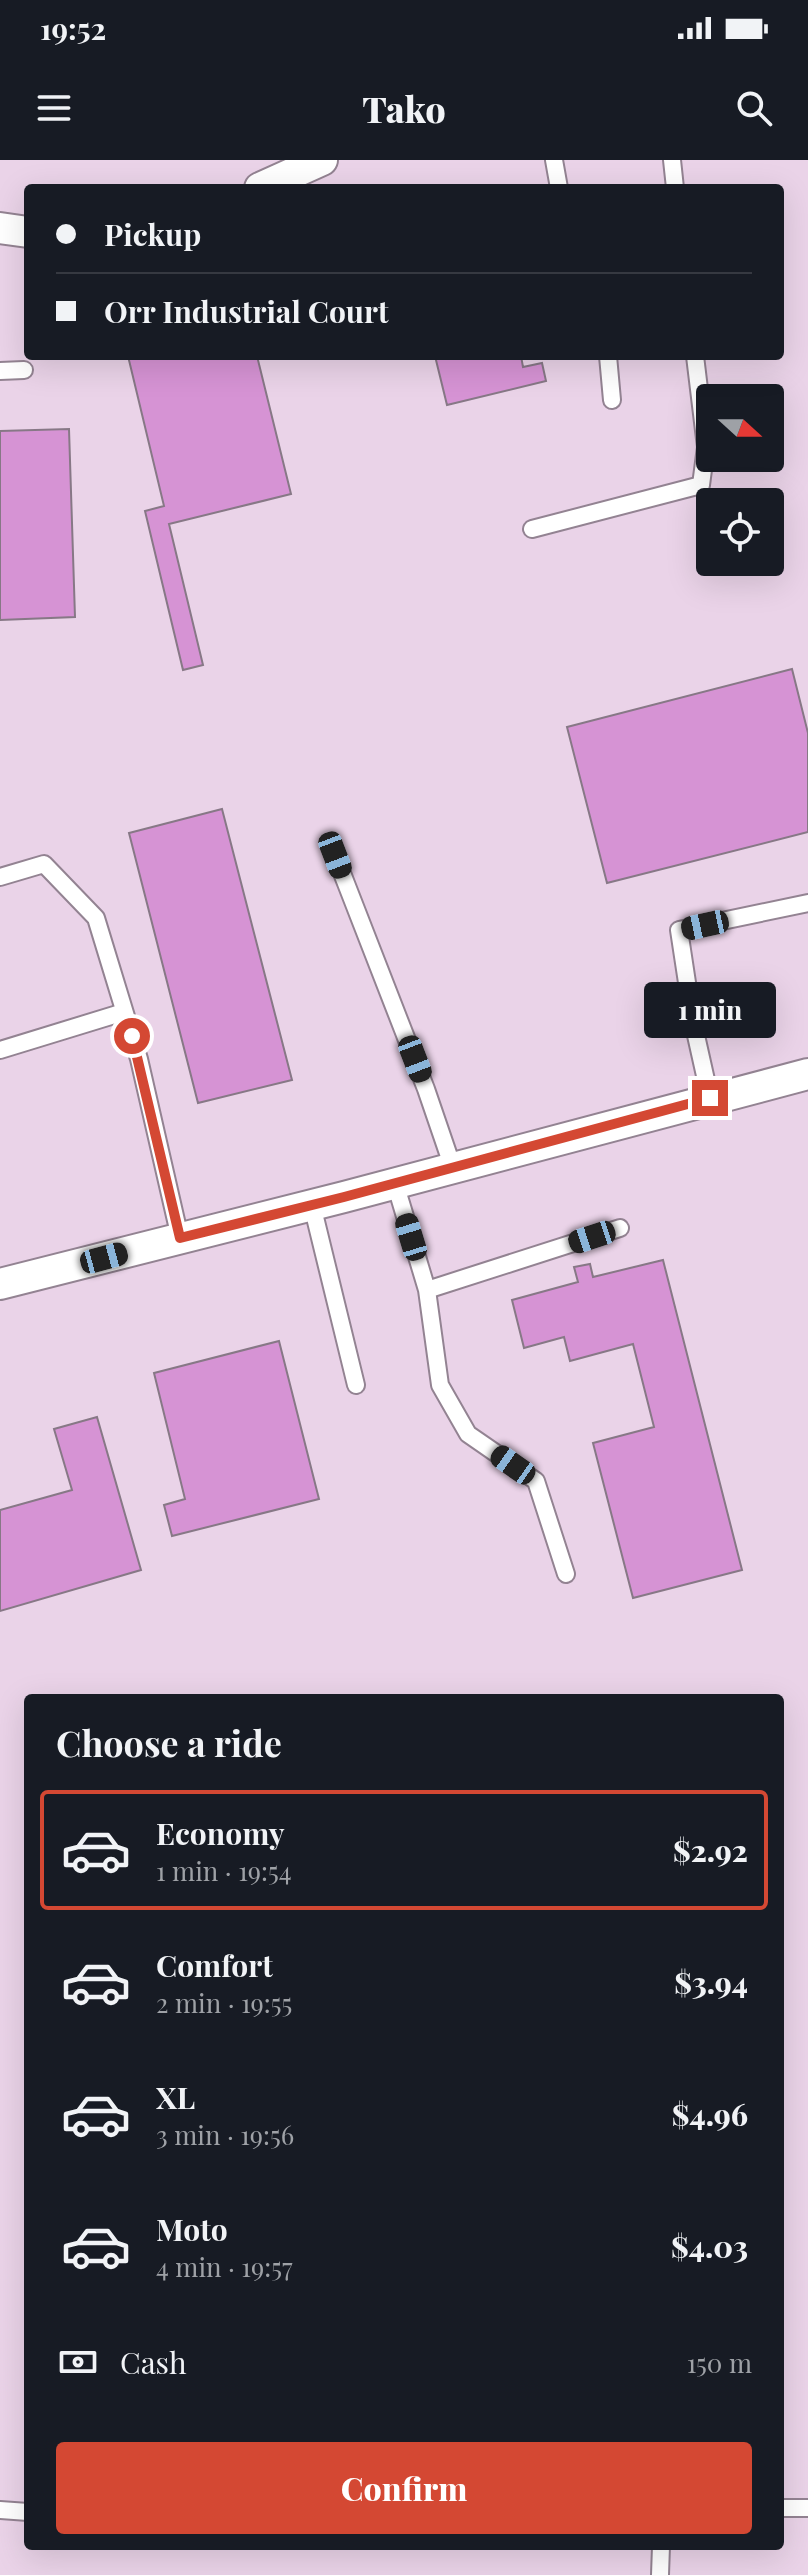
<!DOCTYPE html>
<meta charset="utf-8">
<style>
:root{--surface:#171b24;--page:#20242c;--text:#f1f3f6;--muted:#9ea1a6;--line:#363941;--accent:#d44833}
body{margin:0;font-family:"Playfair Display",serif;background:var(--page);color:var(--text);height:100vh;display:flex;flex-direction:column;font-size:30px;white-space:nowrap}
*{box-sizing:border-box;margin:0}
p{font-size:26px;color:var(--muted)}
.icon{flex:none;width:44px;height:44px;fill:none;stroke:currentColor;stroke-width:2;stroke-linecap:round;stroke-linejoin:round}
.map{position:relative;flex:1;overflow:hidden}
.panel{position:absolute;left:24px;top:1534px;width:760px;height:856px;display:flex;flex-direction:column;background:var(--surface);border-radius:8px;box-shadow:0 8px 32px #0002}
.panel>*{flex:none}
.hud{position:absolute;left:24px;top:24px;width:760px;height:176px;border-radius:8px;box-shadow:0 8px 32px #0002;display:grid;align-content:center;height:176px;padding:0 32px;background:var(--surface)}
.needle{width:52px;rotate:111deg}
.fabs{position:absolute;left:696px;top:224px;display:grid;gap:16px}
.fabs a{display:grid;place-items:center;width:88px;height:88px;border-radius:8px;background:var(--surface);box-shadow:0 8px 32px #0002;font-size:40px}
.end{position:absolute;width:36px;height:36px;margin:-18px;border:10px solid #d44833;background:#fff;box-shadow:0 0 0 4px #fff}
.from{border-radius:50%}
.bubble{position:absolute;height:56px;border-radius:8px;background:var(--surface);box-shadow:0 8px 32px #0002;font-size:26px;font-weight:800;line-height:56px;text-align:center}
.car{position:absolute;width:24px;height:48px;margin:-24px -12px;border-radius:10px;box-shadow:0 0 6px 2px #0007;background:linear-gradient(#222 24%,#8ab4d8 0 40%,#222 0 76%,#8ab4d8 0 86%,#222 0)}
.hud b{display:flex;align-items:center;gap:28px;height:76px;font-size:30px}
.hud b+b{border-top:2px solid var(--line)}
.hud i{width:20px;height:20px;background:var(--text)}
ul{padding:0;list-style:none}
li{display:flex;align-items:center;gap:24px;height:120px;margin:0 16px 12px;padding:0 16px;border:4px solid transparent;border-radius:8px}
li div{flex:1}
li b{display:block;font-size:30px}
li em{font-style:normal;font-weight:800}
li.selected{border-color:var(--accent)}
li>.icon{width:72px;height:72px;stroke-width:1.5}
h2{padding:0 32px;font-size:36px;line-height:96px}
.pay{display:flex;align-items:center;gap:20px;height:88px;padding:0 32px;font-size:30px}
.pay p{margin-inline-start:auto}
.action{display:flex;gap:16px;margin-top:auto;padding:16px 32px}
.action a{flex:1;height:92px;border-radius:8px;background:var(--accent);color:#fff;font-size:32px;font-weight:800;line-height:92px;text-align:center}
.status{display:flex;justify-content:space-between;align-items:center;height:56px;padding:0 40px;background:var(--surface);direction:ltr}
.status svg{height:22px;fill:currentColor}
header{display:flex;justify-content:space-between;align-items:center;height:104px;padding:0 32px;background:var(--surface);font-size:36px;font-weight:800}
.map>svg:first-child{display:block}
</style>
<div class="status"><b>19:52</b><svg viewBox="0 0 49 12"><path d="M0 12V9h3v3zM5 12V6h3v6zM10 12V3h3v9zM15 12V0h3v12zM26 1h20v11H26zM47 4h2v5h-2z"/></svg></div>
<header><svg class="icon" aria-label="menu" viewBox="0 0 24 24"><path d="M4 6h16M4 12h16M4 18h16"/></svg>Tako<svg class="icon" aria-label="search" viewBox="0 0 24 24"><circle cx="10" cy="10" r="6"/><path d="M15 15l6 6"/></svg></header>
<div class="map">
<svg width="808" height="2415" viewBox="0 0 808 2415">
<rect width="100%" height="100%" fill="#f3e2f2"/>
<!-- built -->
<path fill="#ead3e8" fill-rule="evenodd" d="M 0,0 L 808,0 L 808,2415 L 0,2415 ZM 28,28 L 780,28 L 780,196 L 28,196 ZM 710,238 L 770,238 L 770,298 L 710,298 ZM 710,342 L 770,342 L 770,402 L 710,402 ZM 28,1538 L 780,1538 L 780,2386 L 28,2386 Z"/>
<!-- building -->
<path fill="#d693d4" stroke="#877886" stroke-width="2" d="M 128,196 L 257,196 L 291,334 L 169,364 L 203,505 L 183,510 L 145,351 L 164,346 Z
M 435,196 L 521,196 L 523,207 L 542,203 L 546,221 L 447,245 Z
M 69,269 L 75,457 L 0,460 L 0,271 Z
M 792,509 L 808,573 L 808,672 L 607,723 L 567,567 Z
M 222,649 L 292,920 L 198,943 L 129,673 Z
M 663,1100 L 742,1410 L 633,1438 L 593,1283 L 654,1267 L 633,1184 L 570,1201 L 564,1177 L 524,1188 L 512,1140 L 578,1122 L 574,1107 L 590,1104 L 593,1117 Z
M 279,1181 L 319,1339 L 172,1376 L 164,1345 L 185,1339 L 154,1213 Z
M 97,1257 L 141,1410 L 0,1451 L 0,1350 L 72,1330 L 54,1269 Z"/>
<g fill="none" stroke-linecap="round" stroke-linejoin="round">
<!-- service casing -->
<g stroke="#938392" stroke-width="20">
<path id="service" d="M 554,0 L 559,28
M 672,0 L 675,28
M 608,196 L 612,240
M 0,211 L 24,210
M 532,369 L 701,325 L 706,287 L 695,196
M 335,695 L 426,929 L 453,1008
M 0,717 L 44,704 L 96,758 L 139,899 L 180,1078
M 0,890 L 124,852
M 710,938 L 693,862 L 679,770 L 808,743
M 395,1023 L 427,1130 L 440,1225 L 468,1274 L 536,1321 L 566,1414
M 312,1045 L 356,1225
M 427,1130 L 620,1068
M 780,2348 L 808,2348
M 0,2350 L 28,2352
M 660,2415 L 661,2386"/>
</g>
<!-- minor casing -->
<g stroke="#938392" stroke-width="34">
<path id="minor" d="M 260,28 L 322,0
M 0,68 L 28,72
M 0,1124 L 344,1037 L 808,914"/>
</g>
<!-- service -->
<use href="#service" stroke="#fff" stroke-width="16"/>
<!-- minor -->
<use href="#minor" stroke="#fff" stroke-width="30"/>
</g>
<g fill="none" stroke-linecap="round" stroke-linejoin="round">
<!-- route -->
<path stroke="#d44833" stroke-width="10" d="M 132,876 L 180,1078 L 344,1037 L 710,938"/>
</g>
</svg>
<div class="fabs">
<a><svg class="needle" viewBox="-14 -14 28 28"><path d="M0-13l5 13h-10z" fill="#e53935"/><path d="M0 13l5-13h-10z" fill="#9ea1a6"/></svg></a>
<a><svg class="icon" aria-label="locate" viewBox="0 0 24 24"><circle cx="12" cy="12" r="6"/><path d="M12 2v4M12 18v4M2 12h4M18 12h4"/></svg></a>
</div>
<i class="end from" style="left:132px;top:876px"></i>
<i class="end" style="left:710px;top:938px"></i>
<div class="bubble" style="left:644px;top:822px;width:132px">1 min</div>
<i class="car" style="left:335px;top:695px;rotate:159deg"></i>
<i class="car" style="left:705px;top:765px;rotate:258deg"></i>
<i class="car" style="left:415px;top:899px;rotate:159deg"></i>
<i class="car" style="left:411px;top:1077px;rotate:343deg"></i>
<i class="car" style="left:592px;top:1077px;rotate:252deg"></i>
<i class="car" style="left:104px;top:1098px;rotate:75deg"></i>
<i class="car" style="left:513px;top:1305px;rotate:305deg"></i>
<div class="hud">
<b><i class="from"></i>Pickup</b>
<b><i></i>Orr Industrial Court</b>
</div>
<section class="panel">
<h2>Choose a ride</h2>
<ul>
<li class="selected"><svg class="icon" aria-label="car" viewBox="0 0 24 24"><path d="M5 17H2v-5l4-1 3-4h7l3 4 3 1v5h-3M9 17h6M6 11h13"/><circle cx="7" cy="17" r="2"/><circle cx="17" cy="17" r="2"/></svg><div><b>Economy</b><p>1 min · 19:54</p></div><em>$2.92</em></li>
<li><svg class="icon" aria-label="car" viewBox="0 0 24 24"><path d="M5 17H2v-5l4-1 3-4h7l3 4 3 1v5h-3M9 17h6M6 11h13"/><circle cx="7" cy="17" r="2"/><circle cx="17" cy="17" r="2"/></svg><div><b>Comfort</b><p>2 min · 19:55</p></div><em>$3.94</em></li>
<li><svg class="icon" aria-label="car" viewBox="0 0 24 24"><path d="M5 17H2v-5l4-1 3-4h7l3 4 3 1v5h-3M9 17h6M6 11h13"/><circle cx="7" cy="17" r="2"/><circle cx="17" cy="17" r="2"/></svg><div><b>XL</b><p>3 min · 19:56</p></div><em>$4.96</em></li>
<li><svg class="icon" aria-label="car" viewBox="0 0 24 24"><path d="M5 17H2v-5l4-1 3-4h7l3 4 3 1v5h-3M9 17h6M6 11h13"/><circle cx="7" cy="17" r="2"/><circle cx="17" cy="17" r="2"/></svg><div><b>Moto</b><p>4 min · 19:57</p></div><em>$4.03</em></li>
</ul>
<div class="pay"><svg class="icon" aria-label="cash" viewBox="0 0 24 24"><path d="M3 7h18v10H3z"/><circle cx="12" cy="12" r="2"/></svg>Cash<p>150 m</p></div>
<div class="action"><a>Confirm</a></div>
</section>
</div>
